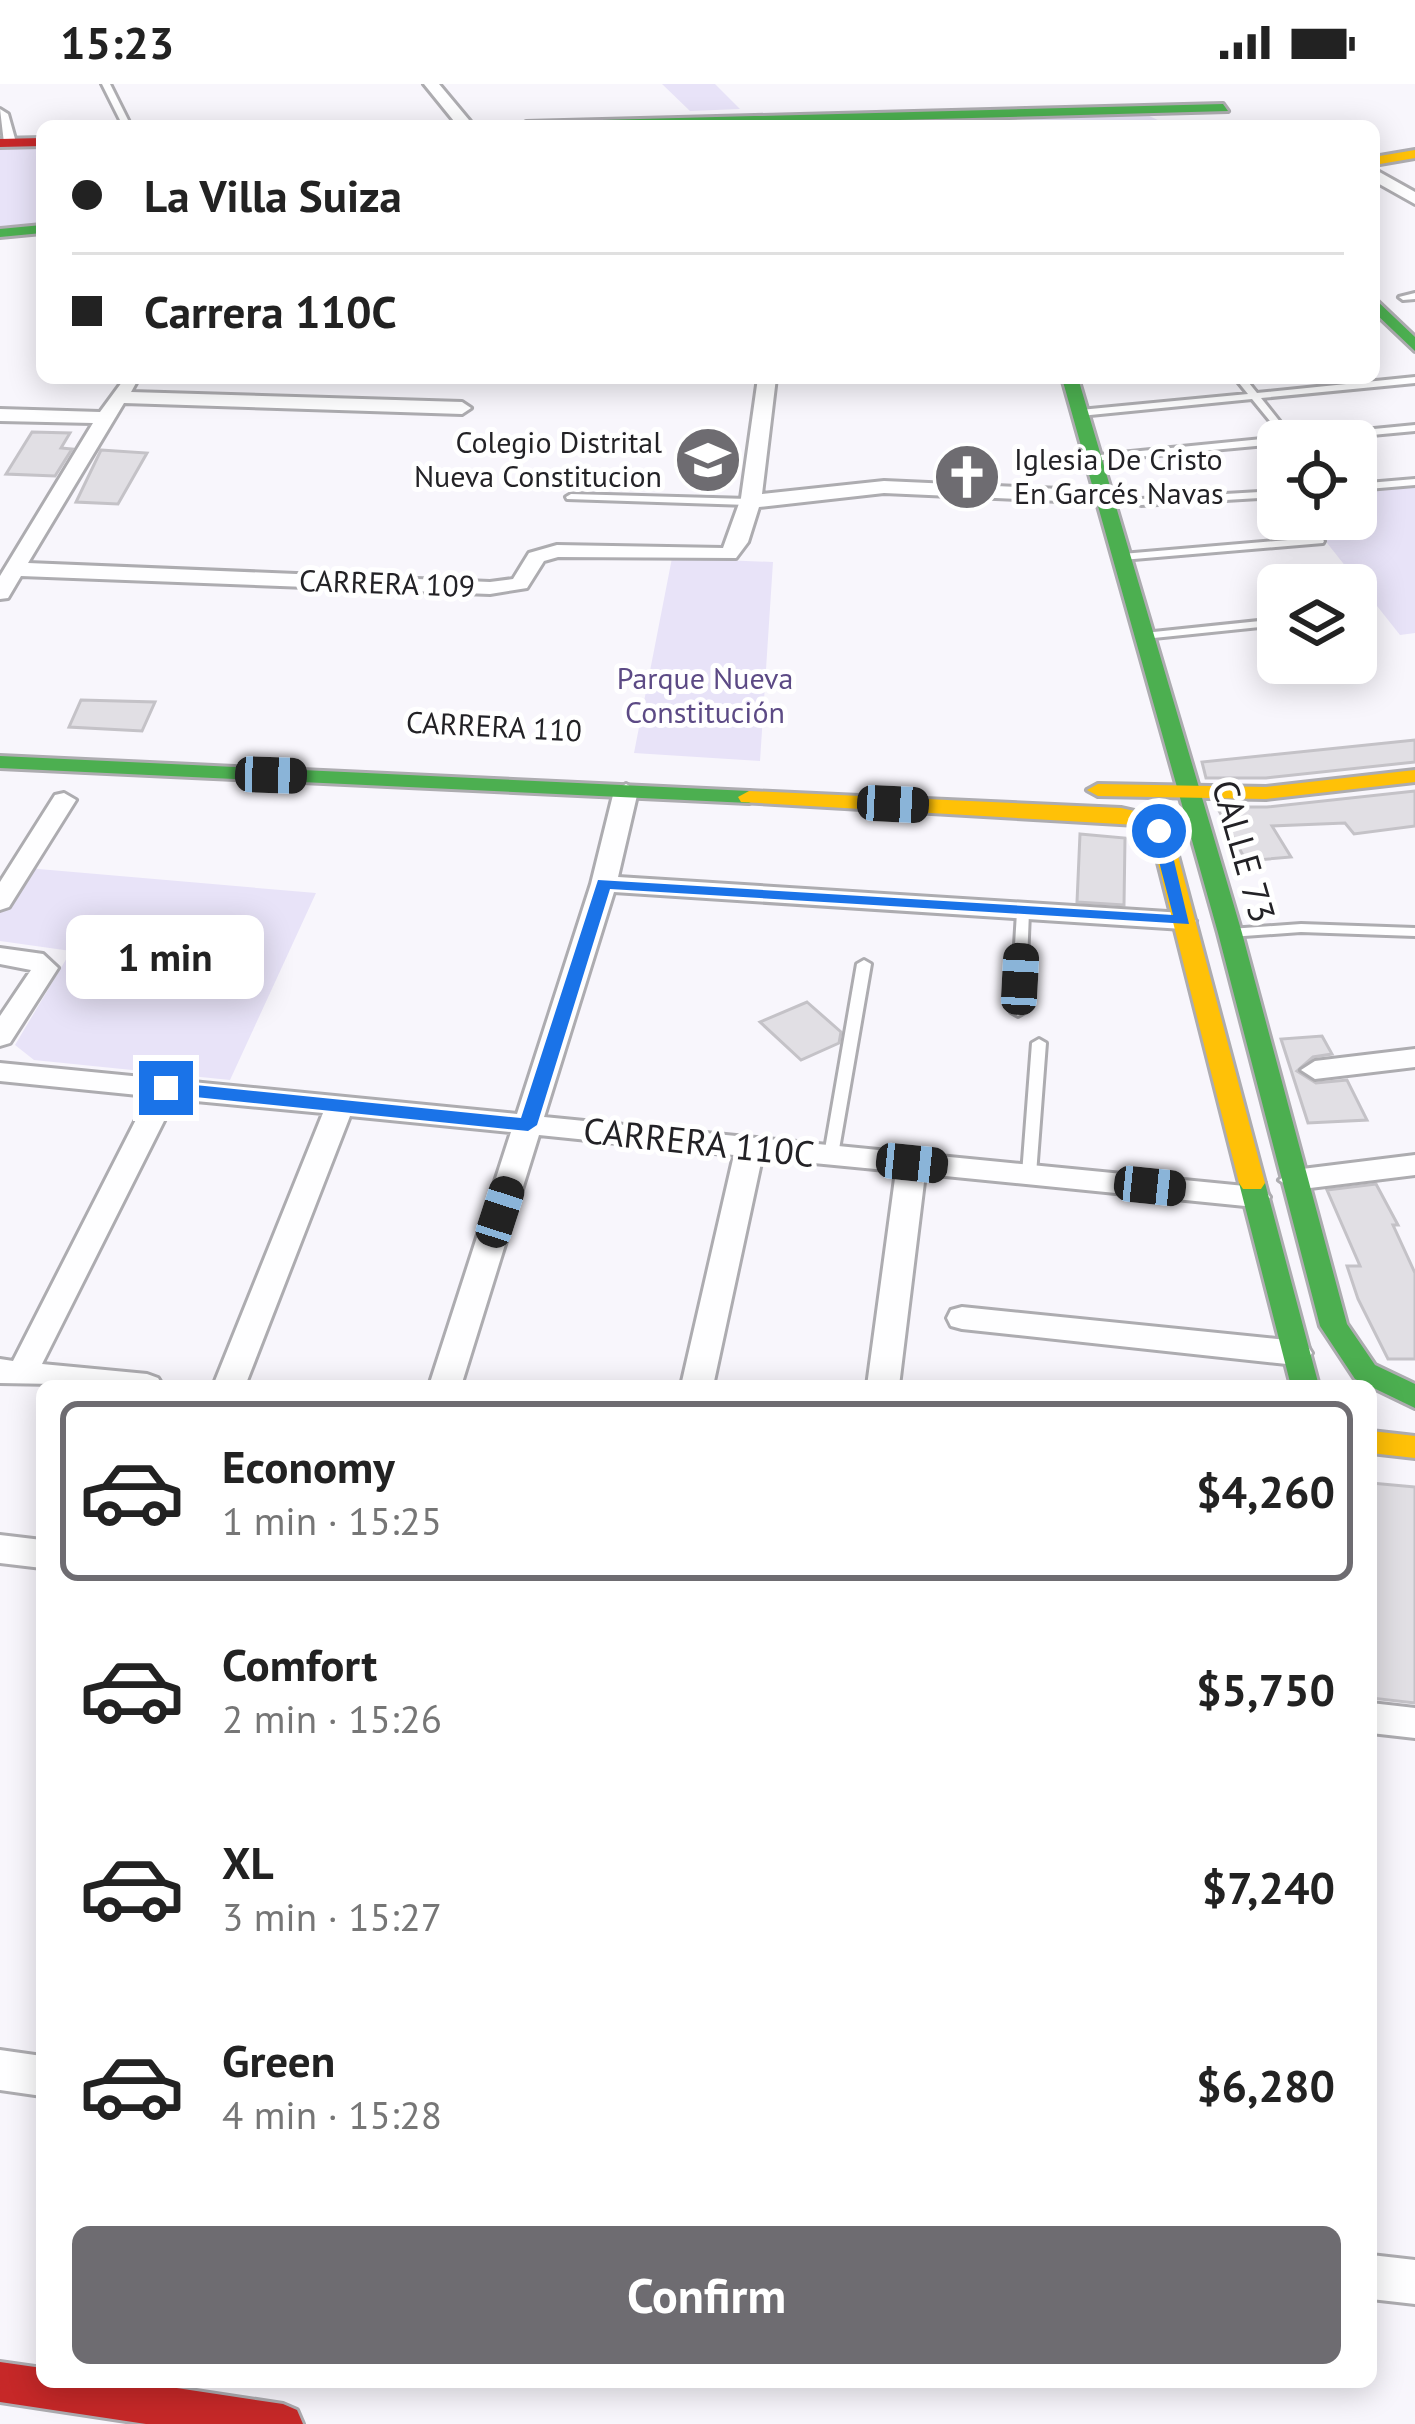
<!DOCTYPE html>
<meta charset="utf-8">
<style>
:root{--surface:#fff;--page:#f2f2f2;--text:#222;--muted:#767676;--line:#e0e0e0;--accent:#6e6c71}
body{margin:0;font-family:"PT Sans",sans-serif;background:var(--page);color:var(--text);height:100vh;display:flex;flex-direction:column;font-size:45px;white-space:nowrap}
*{box-sizing:border-box;margin:0}
p{font-size:39px;color:var(--muted)}
.icon{flex:none;width:66px;height:66px;fill:none;stroke:currentColor;stroke-width:2;stroke-linecap:round;stroke-linejoin:round}
.map{position:relative;flex:1;overflow:hidden}
.drawer{position:absolute;left:36px;top:1296px;width:1341px;height:1008px;display:flex;flex-direction:column;background:var(--surface);border-radius:18px;box-shadow:0 6px 30px #0003}
.drawer>*{flex:none}
.top-card{position:absolute;left:36px;top:36px;width:1344px;height:264px;border-radius:18px;box-shadow:0 6px 30px #0003;display:grid;align-content:center;height:264px;padding:0 36px;background:var(--surface)}
.fabs{position:absolute;left:1257px;top:336px;display:grid;gap:24px}
.fabs a{display:grid;place-items:center;width:120px;height:120px;border-radius:18px;background:var(--surface);box-shadow:0 6px 30px #0003;font-size:60px}
.end{position:absolute;width:54px;height:54px;margin:-27px;border:15px solid #1a73e8;background:#fff;box-shadow:0 0 0 6px #fff}
.from{border-radius:50%}
.bubble{position:absolute;height:84px;border-radius:18px;background:var(--surface);box-shadow:0 6px 30px #0003;font-size:39px;font-weight:700;line-height:84px;text-align:center}
.car{position:absolute;width:36px;height:72px;margin:-36px -18px;border-radius:15px;box-shadow:0 0 9px 3px #0007;background:linear-gradient(#222 24%,#8ab4d8 0 40%,#222 0 76%,#8ab4d8 0 86%,#222 0)}
.top-card b{display:flex;align-items:center;gap:42px;height:114px;font-size:45px}
.top-card b+b{border-top:3px solid var(--line)}
.top-card i{width:30px;height:30px;background:var(--text)}
ul{padding:21px 0 0;list-style:none}
li{display:flex;align-items:center;gap:36px;height:180px;margin:0 24px 18px;padding:0 12px;border:6px solid transparent;border-radius:18px}
li div{flex:1}
li b{display:block;font-size:45px}
li em{font-style:normal;font-weight:700}
li.active{border-color:var(--accent)}
li>.icon{width:108px;height:108px;stroke-width:1.5}
.action{display:flex;gap:24px;margin-top:auto;padding:24px 36px}
.action a{flex:1;height:138px;border-radius:18px;background:var(--accent);color:#fff;font-size:48px;font-weight:700;line-height:138px;text-align:center}
.status{display:flex;justify-content:space-between;align-items:center;height:84px;padding:0 60px;background:var(--surface);direction:ltr}
.status svg{height:33px;fill:currentColor}
.map>svg:first-child{display:block}
</style>
<div class="status"><b>15:23</b><svg viewBox="0 0 49 12"><path d="M0 12V9h3v3zM5 12V6h3v6zM10 12V3h3v9zM15 12V0h3v12zM26 1h20v11H26zM47 4h2v5h-2z"/></svg></div>
<div class="map">
<svg width="1415" height="2340" viewBox="0 0 1415 2340">
<rect width="100%" height="100%" fill="#f8f6fc"/>
<!-- green -->
<path fill="#e8e3f8" d="M 662,0 L 715,0 L 740,25 L 690,27 Z
M 1145,30 L 1160,37 L 1123,42 L 980,42 L 978,38 Z
M 42,63 L 42,139 L 0,142 L 0,64 Z
M 1415,401 L 1415,549 L 1400,551 L 1308,435 L 1356,435 L 1356,407 Z
M 672,474 L 773,478 L 760,677 L 634,669 Z
M 27,784 L 316,809 L 230,996 L 34,976 L 15,961 L 71,867 L 0,857 L 0,826 Z"/>
<!-- building -->
<path fill="#e1dfe4" stroke="#c4c2c7" stroke-width="3" d="M 32,348 L 70,349 L 61,364 L 72,365 L 55,392 L 6,390 Z
M 101,366 L 147,369 L 118,420 L 76,418 Z
M 81,616 L 155,618 L 142,647 L 69,643 Z
M 1415,656 L 1415,678 L 1266,694 L 1206,694 L 1202,678 Z
M 1415,707 L 1415,742 L 1354,750 L 1345,739 L 1272,742 L 1291,773 L 1246,777 L 1217,723 L 1267,723 Z
M 1080,750 L 1125,754 L 1124,821 L 1077,818 Z
M 807,918 L 841,948 L 839,959 L 801,976 L 760,938 Z
M 1322,952 L 1332,970 L 1313,973 L 1297,987 L 1316,999 L 1347,996 L 1367,1036 L 1308,1039 L 1281,955 Z
M 1376,1100 L 1398,1141 L 1393,1141 L 1415,1189 L 1415,1275 L 1388,1275 L 1358,1215 L 1347,1182 L 1360,1182 L 1327,1106 Z
M 1371,1399 L 1415,1403 L 1415,1619 L 1371,1614 Z"/>
<g fill="none" stroke-linecap="round" stroke-linejoin="round">
<!-- lane casing -->
<g stroke="#adacb0" stroke-width="6">
<path id="lane" d="M 102,0 L 110,0 L 131,42 L 123,42 Z
M 1415,209 L 1415,215 L 1403,216 L 1399,213 Z
M 1415,293 L 1415,299 L 1261,314 L 1292,353 L 1415,341 L 1415,347 L 1307,357 L 1278,357 L 1278,360 L 1093,377 L 1090,376 L 1090,372 L 1283,353 L 1252,315 L 1080,332 L 1075,329 L 1080,326 L 1248,310 L 1235,294 L 1245,294 L 1257,309 Z
M 1415,395 L 1415,401 L 1356,406 L 1356,400 Z
M 1278,407 L 1278,413 L 1141,421 L 1136,418 L 1141,415 Z
M 571,410 L 748,415 L 753,418 L 748,421 L 567,415 L 566,413 Z
M 1297,435 L 1307,435 L 1324,457 L 1323,459 L 1122,476 L 1117,473 L 1122,470 L 1312,454 Z
M 1278,535 L 1278,541 L 1144,555 L 1139,552 L 1144,549 Z
M 1023,824 L 1029,828 L 1025,928 L 1018,932 L 1011,928 L 1017,828 Z
M 1301,840 L 1415,844 L 1415,852 L 1301,848 L 1230,853 L 1224,849 L 1230,845 Z
M 864,876 L 871,880 L 838,1071 L 831,1076 L 824,1071 L 857,880 Z
M 1039,955 L 1046,959 L 1036,1090 L 1029,1095 L 1022,1090 L 1032,959 Z"/>
</g>
<!-- street casing -->
<g stroke="#adacb0" stroke-width="6">
<path id="street" d="M 424,0 L 439,0 L 474,42 L 458,42 Z
M 0,25 L 8,30 L 17,62 L 4,59 Z
M 1374,85 L 1415,108 L 1415,120 L 1374,97 Z
M 125,294 L 136,299 L 131,308 L 462,318 L 471,324 L 462,330 L 124,319 L 28,479 L 490,498 L 513,495 L 529,469 L 557,461 L 723,464 L 741,414 L 758,294 L 776,294 L 762,410 L 884,397 L 1104,407 L 1114,413 L 1104,419 L 884,409 L 759,423 L 748,458 L 736,474 L 558,473 L 544,477 L 527,504 L 490,510 L 21,492 L 8,514 L 0,515 L 0,492 L 93,339 L 0,337 L 0,325 L 100,328 Z
M 626,700 L 638,707 L 618,793 L 1183,829 L 1196,837 L 1183,845 L 614,808 L 544,1033 L 1255,1103 L 1265,1106 L 1270,1113 L 1265,1120 L 1255,1123 L 925,1090 L 899,1302 L 867,1302 L 896,1087 L 762,1074 L 713,1302 L 681,1302 L 734,1071 L 539,1051 L 461,1302 L 429,1302 L 511,1048 L 350,1032 L 245,1302 L 213,1302 L 323,1029 L 175,1015 L 42,1280 L 147,1290 L 158,1294 L 163,1302 L 0,1299 L 0,1275 L 13,1277 L 148,1012 L 0,997 L 0,979 L 517,1030 L 591,800 L 614,707 Z
M 64,709 L 76,716 L 9,823 L 0,826 L 0,798 L 55,711 Z
M 0,864 L 43,870 L 58,884 L 10,959 L 0,962 L 0,932 L 31,886 L 0,880 Z
M 1415,965 L 1415,983 L 1315,995 L 1301,986 L 1315,977 Z
M 1415,1071 L 1415,1091 L 1294,1106 L 1279,1096 L 1294,1086 Z
M 962,1223 L 1296,1257 L 1307,1261 L 1312,1269 L 1307,1277 L 1296,1281 L 962,1245 L 951,1242 L 947,1234 L 951,1226 Z
M 0,1451 L 42,1456 L 42,1484 L 0,1479 Z
M 1371,1619 L 1415,1624 L 1415,1654 L 1371,1649 Z
M 0,1966 L 42,1972 L 42,2012 L 0,2006 Z
M 1371,2171 L 1415,2176 L 1415,2220 L 1371,2215 Z"/>
</g>
<!-- fast casing -->
<g stroke="#adacb0" stroke-width="6">
<path id="fast" d="M 1223,20 L 1228,27 L 684,42 L 519,42 L 526,38 Z
M 42,141 L 42,149 L 0,153 L 0,145 Z
M 1374,214 L 1415,253 L 1415,267 L 1374,228 Z
M 1062,294 L 1078,294 L 1242,849 L 1347,1240 L 1375,1281 L 1415,1300 L 1415,1324 L 1355,1295 L 1320,1242 L 1218,849 Z
M 0,672 L 749,707 L 760,713 L 749,719 L 0,684 Z
M 1252,1090 L 1265,1099 L 1319,1302 L 1291,1302 L 1239,1099 Z"/>
</g>
<!-- slow casing -->
<g stroke="#adacb0" stroke-width="6">
<path id="slow" d="M 1415,66 L 1415,74 L 1374,81 L 1374,73 Z
M 1415,686 L 1415,698 L 1266,715 L 1098,712 L 1087,706 L 1098,700 L 1266,703 Z
M 749,707 L 1121,724 L 1152,731 L 1173,753 L 1265,1099 L 1261,1105 L 1243,1105 L 1239,1099 L 1152,755 L 1137,741 L 741,718 L 738,713 Z
M 1371,1347 L 1415,1352 L 1415,1374 L 1371,1369 Z"/>
</g>
<!-- jam casing -->
<g stroke="#adacb0" stroke-width="6">
<path id="jam" d="M 42,54 L 42,62 L 0,63 L 0,55 Z
M 0,2278 L 42,2284 L 42,2298 L 137,2298 L 283,2320 L 297,2326 L 303,2340 L 146,2340 L 0,2318 Z"/>
</g>
<!-- lane -->
<use href="#lane" fill="#fefeff" fill-rule="evenodd"/>
<!-- street -->
<use href="#street" fill="#fefeff" fill-rule="evenodd"/>
<!-- fast -->
<use href="#fast" fill="#4caf50" fill-rule="evenodd"/>
<!-- slow -->
<use href="#slow" fill="#ffc107" fill-rule="evenodd"/>
<!-- jam -->
<use href="#jam" fill="#c62828" fill-rule="evenodd"/>
</g>
<!-- route -->
<path fill="#1a73e8" d="M 1159,743 L 1167,747 L 1189,840 L 610,805 L 537,1041 L 528,1047 L 166,1010 L 157,1004 L 166,998 L 521,1034 L 598,796 L 1173,831 L 1151,747 Z"/>
<!-- icons -->
<defs>
<g id="school-disc" transform="scale(3.45)"><circle r="9.5" fill="#6e6c71" stroke="#fff"/><path d="M0-5L7-2L0 1L-7-2ZM-4 1L0 2.5L4 1V4Q0 6-4 4Z" fill="#fff"/></g>
<g id="church-disc" transform="scale(3.45)"><circle r="9.5" fill="#6e6c71" stroke="#fff"/><path d="M-1.2-6h2.4v3.5h3.3v2.4h-3.3V6h-2.4V-.1h-3.3v-2.4h3.3Z" fill="#fff"/></g>
</defs>
<g fill-rule="evenodd">
<use href="#school-disc" x="708" y="376"/>
<use href="#church-disc" x="967" y="393"/>
</g>
<g text-anchor="middle" stroke-width="10" stroke-linejoin="round" paint-order="stroke">
<!-- far-poi labels -->
<g font-size="30" fill="#232226" stroke="#fff" text-anchor="end">
<text x="662" y="369">Colegio Distrital<tspan x="662" dy="34">Nueva Constitucion</tspan></text>
<text x="1014" y="386" text-anchor="start">Iglesia De Cristo<tspan x="1014" dy="34">En Garcés Navas</tspan></text>
</g>
<!-- far-street labels -->
<g font-size="30" fill="#232226" stroke="#fff">
<text transform="translate(387 500) rotate(2)" y="10">CARRERA 109</text>
<text transform="translate(494 643) rotate(3)" y="10">CARRERA 110</text>
</g>
<!-- far-park labels -->
<g font-size="30" fill="#5c4a85" stroke="#fff">
<text x="705" y="605">Parque Nueva<tspan x="705" dy="34">Constitución</tspan></text>
</g>
<!-- street labels -->
<g font-size="36" fill="#232226" stroke="#fff">
<text transform="translate(1244 767) rotate(74)" y="13">CALLE 73</text>
<text transform="translate(699 1058) rotate(6)" y="13">CARRERA 110C</text>
</g>
</g>
</svg>
<div class="fabs">
<a><svg class="icon" aria-label="locate" viewBox="0 0 24 24"><circle cx="12" cy="12" r="6"/><path d="M12 2v4M12 18v4M2 12h4M18 12h4"/></svg></a>
<a><svg class="icon" aria-label="layers" viewBox="0 0 24 24"><path d="M12 4l9 5-9 5-9-5zM3 14l9 5 9-5"/></svg></a>
</div>
<i class="end from" style="left:1159px;top:747px"></i>
<i class="end" style="left:166px;top:1004px"></i>
<div class="bubble" style="left:66px;top:831px;width:198px">1 min</div>
<i class="car" style="left:271px;top:691px;rotate:92deg"></i>
<i class="car" style="left:893px;top:720px;rotate:93deg"></i>
<i class="car" style="left:1020px;top:895px;rotate:3deg"></i>
<i class="car" style="left:912px;top:1079px;rotate:96deg"></i>
<i class="car" style="left:1150px;top:1102px;rotate:96deg"></i>
<i class="car" style="left:500px;top:1128px;rotate:18deg"></i>
<div class="top-card">
<b><i class="from"></i>La Villa Suiza</b>
<b><i></i>Carrera 110C</b>
</div>
<section class="drawer">
<ul>
<li class="active"><svg class="icon" aria-label="car" viewBox="0 0 24 24"><path d="M5 17H2v-5l4-1 3-4h7l3 4 3 1v5h-3M9 17h6M6 11h13"/><circle cx="7" cy="17" r="2"/><circle cx="17" cy="17" r="2"/></svg><div><b>Economy</b><p>1 min · 15:25</p></div><em>$4,260</em></li>
<li><svg class="icon" aria-label="car" viewBox="0 0 24 24"><path d="M5 17H2v-5l4-1 3-4h7l3 4 3 1v5h-3M9 17h6M6 11h13"/><circle cx="7" cy="17" r="2"/><circle cx="17" cy="17" r="2"/></svg><div><b>Comfort</b><p>2 min · 15:26</p></div><em>$5,750</em></li>
<li><svg class="icon" aria-label="car" viewBox="0 0 24 24"><path d="M5 17H2v-5l4-1 3-4h7l3 4 3 1v5h-3M9 17h6M6 11h13"/><circle cx="7" cy="17" r="2"/><circle cx="17" cy="17" r="2"/></svg><div><b>XL</b><p>3 min · 15:27</p></div><em>$7,240</em></li>
<li><svg class="icon" aria-label="car" viewBox="0 0 24 24"><path d="M5 17H2v-5l4-1 3-4h7l3 4 3 1v5h-3M9 17h6M6 11h13"/><circle cx="7" cy="17" r="2"/><circle cx="17" cy="17" r="2"/></svg><div><b>Green</b><p>4 min · 15:28</p></div><em>$6,280</em></li>
</ul>
<div class="action"><a>Confirm</a></div>
</section>
</div>
